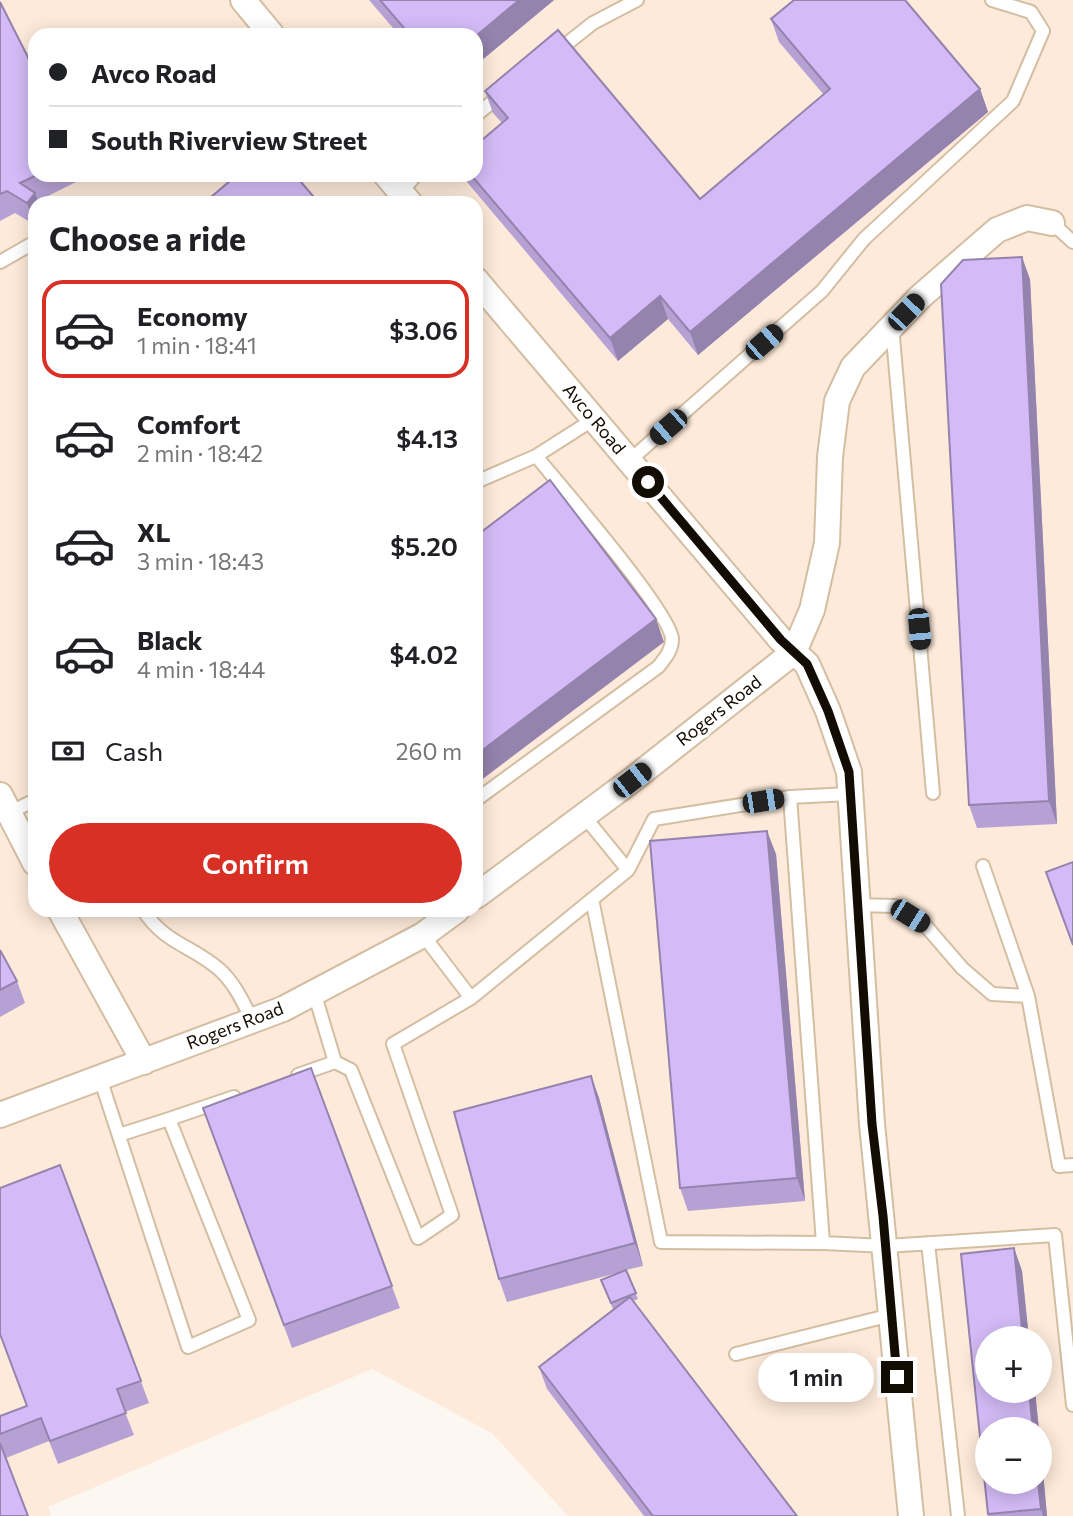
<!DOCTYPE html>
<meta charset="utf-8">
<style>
:root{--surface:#fff;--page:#f2f2f2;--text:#202124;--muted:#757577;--line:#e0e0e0;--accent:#d93025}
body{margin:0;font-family:Commissioner,sans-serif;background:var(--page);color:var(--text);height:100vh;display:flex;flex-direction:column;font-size:26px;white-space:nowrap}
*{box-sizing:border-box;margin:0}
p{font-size:23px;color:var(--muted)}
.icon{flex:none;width:38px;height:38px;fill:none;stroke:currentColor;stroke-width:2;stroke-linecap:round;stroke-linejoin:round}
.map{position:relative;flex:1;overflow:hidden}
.panel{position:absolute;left:28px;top:196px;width:455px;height:721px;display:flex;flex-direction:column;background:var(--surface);border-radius:21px;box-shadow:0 4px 18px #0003}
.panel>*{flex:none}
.banner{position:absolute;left:28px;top:28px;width:455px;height:154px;border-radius:21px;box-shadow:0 4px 18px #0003;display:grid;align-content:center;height:154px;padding:0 21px;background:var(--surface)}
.fabs{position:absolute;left:975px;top:1326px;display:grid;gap:14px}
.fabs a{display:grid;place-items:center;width:77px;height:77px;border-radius:50%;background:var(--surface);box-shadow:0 4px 18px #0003;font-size:35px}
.end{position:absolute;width:32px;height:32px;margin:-16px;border:9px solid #130c03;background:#fff;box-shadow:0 0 0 4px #fff}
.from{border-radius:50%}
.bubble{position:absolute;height:49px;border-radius:24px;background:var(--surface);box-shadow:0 4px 18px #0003;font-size:23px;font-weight:600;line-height:49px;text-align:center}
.car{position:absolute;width:21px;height:42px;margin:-21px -10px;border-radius:9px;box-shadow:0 0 5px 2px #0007;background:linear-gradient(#222 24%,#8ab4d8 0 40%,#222 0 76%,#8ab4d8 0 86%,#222 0)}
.banner b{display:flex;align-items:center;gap:24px;height:66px;font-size:26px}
.banner b+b{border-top:2px solid var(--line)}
.banner i{width:18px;height:18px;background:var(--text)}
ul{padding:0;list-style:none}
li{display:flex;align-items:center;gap:21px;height:98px;margin:0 14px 10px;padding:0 7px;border:4px solid transparent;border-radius:21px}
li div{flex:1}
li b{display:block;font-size:26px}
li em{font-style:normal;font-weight:600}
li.active{border-color:var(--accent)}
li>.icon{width:63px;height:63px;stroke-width:1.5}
h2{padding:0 21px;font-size:32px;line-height:84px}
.pay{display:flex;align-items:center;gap:18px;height:77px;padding:0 21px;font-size:26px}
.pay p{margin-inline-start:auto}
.primary-button{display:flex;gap:14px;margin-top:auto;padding:14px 21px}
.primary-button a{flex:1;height:80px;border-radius:42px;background:var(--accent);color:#fff;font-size:28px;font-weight:600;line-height:80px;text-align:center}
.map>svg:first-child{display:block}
</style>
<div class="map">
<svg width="1073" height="1516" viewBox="0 0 1073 1516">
<rect width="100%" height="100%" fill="#fcf7f1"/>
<!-- industrial -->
<path fill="#fdeada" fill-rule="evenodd" d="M 0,0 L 1073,0 L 1073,1516 L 568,1516 L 492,1433 L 372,1369 L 48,1507 L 51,1516 L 0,1516 ZM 35,35 L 476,35 L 476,175 L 35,175 ZM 35,203 L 476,203 L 476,910 L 35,910 ZM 987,1339 L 1040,1339 L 1040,1391 L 987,1391 ZM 987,1430 L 1040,1430 L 1040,1482 L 987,1482 Z"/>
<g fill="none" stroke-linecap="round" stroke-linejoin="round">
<!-- lane casing -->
<g stroke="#d4bea2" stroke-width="16">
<path id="lane" d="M 555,53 L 593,23 L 637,0
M 476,115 L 502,94
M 401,192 L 416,175
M 1052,223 L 1073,242
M 0,262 L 35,242
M 892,326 L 933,793
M 629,461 L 822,291 L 864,239 L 1013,101 L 1043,31 L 1031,12 L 992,0
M 476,482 L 536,456 L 594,419
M 790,797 L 823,1243 L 886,1246 L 1055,1235 L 1073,1405
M 476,800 L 658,667 C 665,658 672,651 672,639 C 671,613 559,484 536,456
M 9,813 L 35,800
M 983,866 L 1028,996
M 628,870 L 654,819 L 790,797 L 850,794
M 592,899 L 661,1242 L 823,1243
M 857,905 L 895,906 L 925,925 L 962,968 L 992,994 L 1028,996 L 1059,1166 L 1073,1165
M 143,910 C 165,944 193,946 220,970 C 235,984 243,1002 252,1020
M 471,998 L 628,870 L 584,816
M 335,1062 L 351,1070 L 418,1238 L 452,1215 L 393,1044 L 471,998 L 423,935
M 298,1075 L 335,1062 L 314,992
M 100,1078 L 188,1347 L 249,1320 L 169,1119 L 119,1135
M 169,1119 L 234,1097
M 928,1243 L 958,1516
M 736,1354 L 891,1315"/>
</g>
<!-- street casing -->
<g stroke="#d4bea2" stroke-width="28">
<path id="street" d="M 243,0 L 272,35
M 386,175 L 410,203
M 476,280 L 781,640 L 807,664 L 828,711 L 849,772 L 872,1124 L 911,1516
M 0,795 L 35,863
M 476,896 L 632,780 L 794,652 L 812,610 L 827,543 L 830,457 L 837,401 L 853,367 L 920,297 L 997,230 L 1027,218 L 1052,223
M 60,910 L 144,1062
M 0,1115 L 283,1009 L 423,935 L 457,910"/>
</g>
<!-- lane -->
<use href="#lane" stroke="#fff" stroke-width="12"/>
<!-- street -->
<use href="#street" stroke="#fff" stroke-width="24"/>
</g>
<!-- wall -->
<path fill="#b6a1d4" d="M 369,0 L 554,0 L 476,65 L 476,35 L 399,35 Z
M 0,2 L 35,175 L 85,175 L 86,177 L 38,201 L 39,203 L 35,203 L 35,225 L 15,213 L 0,221 Z
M 771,19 L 980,89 L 988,112 L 698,355 L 668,319 L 618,361 L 467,182 L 464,175 L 476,175 L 502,123 L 493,113 L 485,91 L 700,199 L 824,95 L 779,42 Z
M 1030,279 L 1057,824 L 977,828 L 969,805 Z
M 776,854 L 805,1201 L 688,1211 L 680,1188 Z
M 0,950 L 17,981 L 25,1003 L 0,1017 Z
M 311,1068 L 400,1308 L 292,1348 L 203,1108 Z
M 591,1076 L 599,1098 L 643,1266 L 626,1270 L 638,1299 L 633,1301 L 797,1516 L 644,1516 L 547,1389 L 539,1367 L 616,1308 L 613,1309 L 601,1280 L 625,1271 L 507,1302 L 499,1279 Z
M 60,1165 L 149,1403 L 125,1412 L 134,1435 L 58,1464 L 49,1441 L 6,1458 L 0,1516 L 0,1416 L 27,1406 Z
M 1014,1248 L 1022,1271 L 1029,1339 L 987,1339 L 987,1391 L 1035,1391 L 1039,1430 L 987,1430 L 987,1482 L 1040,1482 L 1040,1439 L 1047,1516 L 988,1516 L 988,1514 L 961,1254 Z"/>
<!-- shaded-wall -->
<path fill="#9483ad" d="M 519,0 L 554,0 L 476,65 L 476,36 Z
M 980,89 L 988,112 L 698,355 L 690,332 Z
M 35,193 L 39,203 L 35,203 L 35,225 L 27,203 Z
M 1022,257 L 1030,279 L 1057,824 L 1049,801 Z
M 660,296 L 668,319 L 618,361 L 610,338 Z
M 656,619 L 664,642 L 476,784 L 476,755 Z
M 767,831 L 776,854 L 805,1201 L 797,1178 Z
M 591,1076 L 599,1098 L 643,1266 L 635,1243 Z
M 1014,1248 L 1022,1271 L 1029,1339 L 1023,1339 Z
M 1029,1391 L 1035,1391 L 1039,1430 L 1033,1430 Z
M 1040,1439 L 1047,1516 L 1043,1516 L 1041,1509 L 1038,1482 L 1040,1482 Z"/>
<!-- building -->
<path fill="#d4bbf7" stroke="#9483ad" stroke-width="2" d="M 380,0 L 519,0 L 476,36 L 410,35 Z
M 794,0 L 905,0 L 980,89 L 690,332 L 660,296 L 610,338 L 471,175 L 476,175 L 476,145 L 508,118 L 485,91 L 558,30 L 700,199 L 830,89 L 771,19 Z
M 0,2 L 35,71 L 35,175 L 37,175 L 20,183 L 35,193 L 27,203 L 7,191 L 0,194 Z
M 237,175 L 295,175 L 319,203 L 204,203 Z
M 1022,257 L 1049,801 L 969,805 L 941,284 L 963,260 Z
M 550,480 L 656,619 L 476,755 L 476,536 Z
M 767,831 L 797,1178 L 680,1188 L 650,841 Z
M 1073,862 L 1073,945 L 1046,872 Z
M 0,950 L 17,981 L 0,990 Z
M 311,1068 L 392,1286 L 284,1325 L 203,1108 Z
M 591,1076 L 635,1243 L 499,1279 L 454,1112 Z
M 60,1165 L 141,1381 L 117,1389 L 126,1413 L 50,1441 L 41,1418 L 0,1434 L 0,1416 L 27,1406 L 0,1334 L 0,1188 Z
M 1014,1248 L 1023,1339 L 987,1339 L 987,1391 L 1029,1391 L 1033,1430 L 987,1430 L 987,1482 L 1038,1482 L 1041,1509 L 988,1514 L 961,1254 Z
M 626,1270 L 636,1293 L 611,1303 L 601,1280 Z
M 630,1297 L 797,1516 L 653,1516 L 539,1367 Z
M 0,1443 L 28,1516 L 0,1516 Z"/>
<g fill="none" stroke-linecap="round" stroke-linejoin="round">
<!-- route -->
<path stroke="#130c03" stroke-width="9" d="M 648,482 L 781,640 L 807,664 L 828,711 L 849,772 L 872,1124 L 883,1216 L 897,1377"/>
</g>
<g text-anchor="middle" stroke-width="7" stroke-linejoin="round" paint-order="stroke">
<!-- street labels -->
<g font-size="18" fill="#130c03" stroke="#fff">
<text transform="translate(594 419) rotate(50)" y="6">Avco Road</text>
<text transform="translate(719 711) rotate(-38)" y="6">Rogers Road</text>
<text transform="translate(235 1026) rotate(-21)" y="6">Rogers Road</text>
</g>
</g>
</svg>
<div class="fabs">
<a>+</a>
<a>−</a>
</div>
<i class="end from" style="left:648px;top:482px"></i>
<i class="end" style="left:897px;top:1377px"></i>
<div class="bubble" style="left:758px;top:1353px;width:116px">1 min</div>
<i class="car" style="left:906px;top:312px;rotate:44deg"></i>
<i class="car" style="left:764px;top:342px;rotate:49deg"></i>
<i class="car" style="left:668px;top:427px;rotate:229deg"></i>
<i class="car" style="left:919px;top:629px;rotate:175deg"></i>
<i class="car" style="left:632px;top:780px;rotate:52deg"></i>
<i class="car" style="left:763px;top:801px;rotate:81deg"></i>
<i class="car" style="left:910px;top:916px;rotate:122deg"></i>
<div class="banner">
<b><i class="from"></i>Avco Road</b>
<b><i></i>South Riverview Street</b>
</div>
<section class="panel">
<h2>Choose a ride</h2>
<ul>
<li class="active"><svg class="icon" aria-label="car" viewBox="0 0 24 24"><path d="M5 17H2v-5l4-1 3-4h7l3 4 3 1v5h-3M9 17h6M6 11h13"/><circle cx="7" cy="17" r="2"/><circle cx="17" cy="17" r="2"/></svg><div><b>Economy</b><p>1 min · 18:41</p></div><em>$3.06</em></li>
<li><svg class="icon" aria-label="car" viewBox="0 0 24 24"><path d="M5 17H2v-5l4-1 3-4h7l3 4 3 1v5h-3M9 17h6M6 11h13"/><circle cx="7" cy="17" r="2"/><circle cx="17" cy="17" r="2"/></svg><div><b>Comfort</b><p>2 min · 18:42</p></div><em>$4.13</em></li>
<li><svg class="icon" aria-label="car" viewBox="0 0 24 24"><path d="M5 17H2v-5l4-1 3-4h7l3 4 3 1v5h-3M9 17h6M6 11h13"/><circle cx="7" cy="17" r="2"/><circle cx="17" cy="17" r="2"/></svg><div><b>XL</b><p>3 min · 18:43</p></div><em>$5.20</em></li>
<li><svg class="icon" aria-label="car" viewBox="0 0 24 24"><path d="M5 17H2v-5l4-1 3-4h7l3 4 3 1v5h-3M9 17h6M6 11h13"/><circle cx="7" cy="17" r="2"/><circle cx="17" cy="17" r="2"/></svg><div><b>Black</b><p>4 min · 18:44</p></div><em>$4.02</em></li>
</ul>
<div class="pay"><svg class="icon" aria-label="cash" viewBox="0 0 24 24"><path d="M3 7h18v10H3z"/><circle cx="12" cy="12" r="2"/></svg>Cash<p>260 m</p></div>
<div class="primary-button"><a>Confirm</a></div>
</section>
</div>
